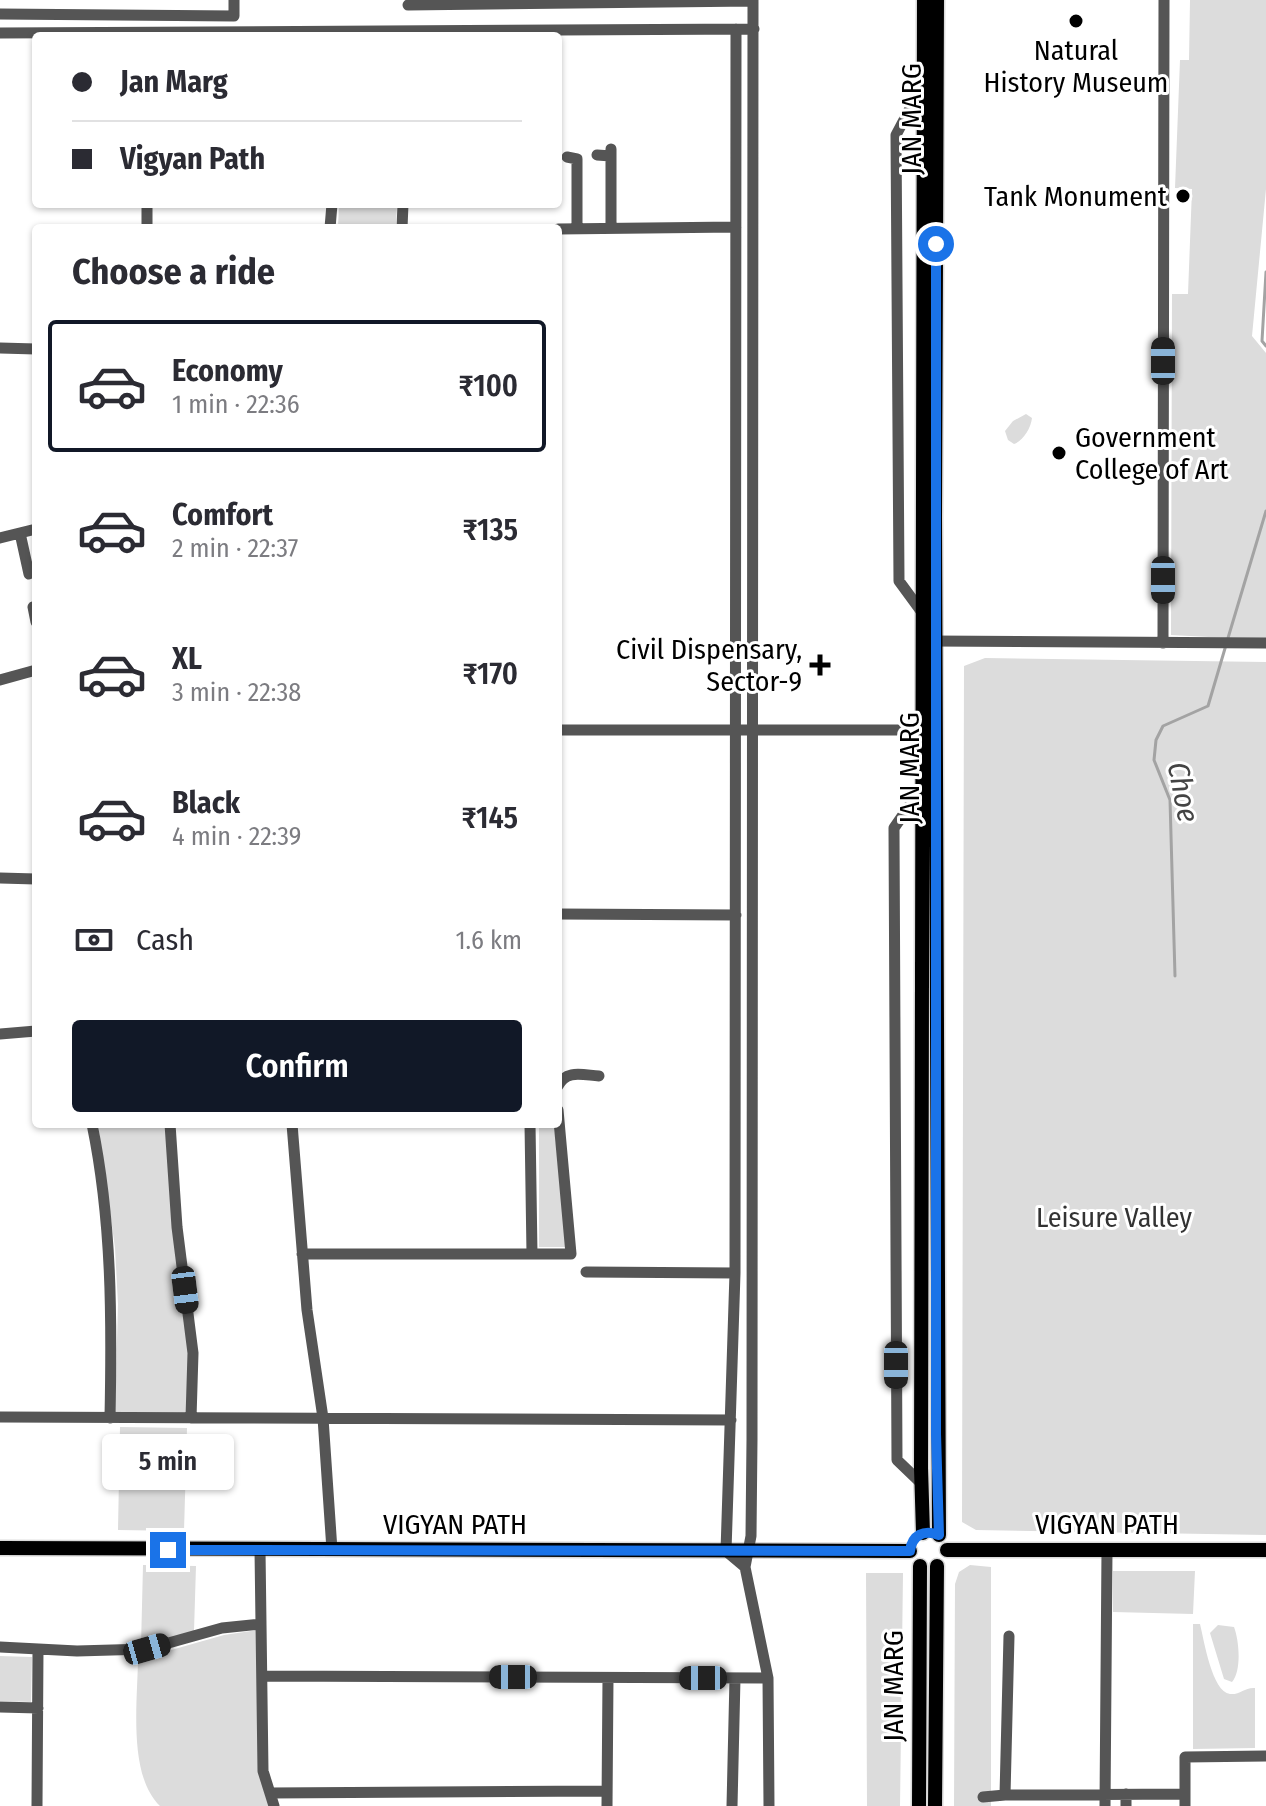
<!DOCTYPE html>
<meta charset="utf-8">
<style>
:root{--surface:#fff;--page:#f7f7f7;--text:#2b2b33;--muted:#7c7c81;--line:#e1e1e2;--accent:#111827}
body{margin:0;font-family:"Fira Sans Condensed",sans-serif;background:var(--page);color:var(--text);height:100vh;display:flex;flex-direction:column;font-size:30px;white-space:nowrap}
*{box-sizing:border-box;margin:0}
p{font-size:26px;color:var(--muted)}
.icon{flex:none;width:44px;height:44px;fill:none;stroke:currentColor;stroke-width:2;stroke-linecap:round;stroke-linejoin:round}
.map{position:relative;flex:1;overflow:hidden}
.sheet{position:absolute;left:32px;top:224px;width:530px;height:904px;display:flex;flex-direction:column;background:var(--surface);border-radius:8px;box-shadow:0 2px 6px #0004}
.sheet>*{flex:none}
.banner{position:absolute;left:32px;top:32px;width:530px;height:176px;border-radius:8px;box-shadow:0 2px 6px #0004;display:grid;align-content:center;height:176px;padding:0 40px;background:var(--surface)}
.end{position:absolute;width:36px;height:36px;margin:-18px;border:10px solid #1a73e8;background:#fff;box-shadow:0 0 0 4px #fff}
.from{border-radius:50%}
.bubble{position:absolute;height:56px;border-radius:8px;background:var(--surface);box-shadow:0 2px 6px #0004;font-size:26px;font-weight:600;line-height:56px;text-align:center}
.car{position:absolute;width:24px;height:48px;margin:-24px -12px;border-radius:10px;box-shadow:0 0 6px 2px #0007;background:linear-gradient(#222 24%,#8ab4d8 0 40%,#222 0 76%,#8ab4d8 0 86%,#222 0)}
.banner b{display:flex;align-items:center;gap:28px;height:76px;font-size:30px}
.banner b+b{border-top:2px solid var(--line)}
.banner i{width:20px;height:20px;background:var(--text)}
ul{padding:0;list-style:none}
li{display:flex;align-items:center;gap:24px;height:132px;margin:0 16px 12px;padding:0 24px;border:4px solid transparent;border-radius:8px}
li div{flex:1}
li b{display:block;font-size:30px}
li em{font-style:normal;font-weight:600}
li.active{border-color:var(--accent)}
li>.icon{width:72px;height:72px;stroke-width:1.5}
h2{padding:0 40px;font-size:36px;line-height:96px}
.pay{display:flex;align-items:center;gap:20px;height:88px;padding:0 40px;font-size:30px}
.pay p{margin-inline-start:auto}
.primary-button{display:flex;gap:16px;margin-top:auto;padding:16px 40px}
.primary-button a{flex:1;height:92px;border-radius:8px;background:var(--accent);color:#fff;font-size:32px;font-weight:600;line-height:92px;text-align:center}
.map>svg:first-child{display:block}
</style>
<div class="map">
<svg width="1266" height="1806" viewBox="0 0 1266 1806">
<rect width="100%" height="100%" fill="#fff"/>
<!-- green -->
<path fill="#dcdcdc" d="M 1190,0 L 1266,0 L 1266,189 L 1252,336 L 1266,353 L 1266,640 L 1171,635 L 1172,294 L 1188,294 L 1192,189 L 1175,188 L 1180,60 L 1189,60 Z
M 339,204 L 397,204 L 396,228 L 338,228 Z
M 1026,414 L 1032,418 C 1031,428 1023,441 1014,444 L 1008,440 L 1005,431 L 1013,421 Z
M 985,658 L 1266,662 L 1266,1535 L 976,1530 L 962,1522 L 964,666 Z
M 98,1124 L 165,1124 L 189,1352 L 186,1413 L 115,1413 L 118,1304 L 115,1248 Z
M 539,1124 L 554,1124 L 566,1247 L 539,1247 Z
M 120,1427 L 187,1428 L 184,1531 L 118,1530 Z
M 143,1565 L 196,1566 L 194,1631 L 141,1646 Z
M 970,1565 L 991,1567 L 991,1806 L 954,1806 L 955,1584 L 959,1572 Z
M 1113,1571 L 1195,1571 L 1193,1614 L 1113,1612 Z
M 866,1573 L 903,1573 L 900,1806 L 867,1806 Z
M 1193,1624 L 1200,1624 C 1204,1640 1212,1692 1230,1694 C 1240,1695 1245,1687 1255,1688 L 1255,1748 L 1193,1749 Z
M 1218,1625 L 1234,1627 C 1239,1640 1242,1670 1232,1682 L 1224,1679 L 1210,1633 Z
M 257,1630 L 271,1806 L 160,1806 C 127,1774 138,1699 138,1656 L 150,1656 L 224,1635 Z
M 0,1656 L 32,1657 L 31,1702 L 0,1701 Z"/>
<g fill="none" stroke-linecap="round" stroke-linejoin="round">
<!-- stream -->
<path stroke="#a3a3a3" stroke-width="3" d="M 1266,272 L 1262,341 L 1266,346
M 1228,638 L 1266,511
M 1175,976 L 1170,800 L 1154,760 L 1156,740 L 1163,726 L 1208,706 L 1226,645"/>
<!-- major casing -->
<g stroke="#dbdbdb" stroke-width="17">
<path id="major" d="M 937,0 L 935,518 L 939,1535
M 923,1533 L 921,1468 L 924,0
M 0,1548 L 910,1551
M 947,1550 L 1266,1550
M 919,1806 L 920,1566
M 935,1806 L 937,1566"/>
</g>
<!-- minor -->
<path stroke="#555" stroke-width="11" d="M 753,0 L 752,1439 L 751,1536 L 745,1567 L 768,1678 L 769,1806
M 408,5 L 753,1
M 0,14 L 234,16 L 234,0
M 736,29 L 735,1273 L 726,1551 L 745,1567
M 0,33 L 754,29
M 611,149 L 611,228
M 597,155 L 611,156
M 567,157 L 577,159 L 577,229
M 147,228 L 147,204
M 330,228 L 332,204
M 402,228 L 403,204
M 558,229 L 736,227
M 0,348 L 36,349
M 20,533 L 29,574
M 0,538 L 36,529
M 33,607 L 36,622
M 921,611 L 899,581 L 896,135 L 924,82
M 931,641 L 1266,643
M 1163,643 L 1164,0
M 0,680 L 36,670
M 558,730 L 929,730
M 921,789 L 894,828 L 897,1460 L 922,1484
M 0,878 L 36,879
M 558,914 L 736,915
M 0,1034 L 36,1031
M 558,1086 C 566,1069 583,1075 599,1076
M 92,1124 C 112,1221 112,1319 110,1418
M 170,1124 L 177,1227 L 193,1353 L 191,1418
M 292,1124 L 307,1310 L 323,1418 L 332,1550
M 530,1124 L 532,1254
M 302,1254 L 571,1254 L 558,1110
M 586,1272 L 735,1273
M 0,1417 L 731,1420
M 260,1550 L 263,1771 L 274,1806
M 1009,1636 L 1005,1795 L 1185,1794
M 0,1647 L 77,1651 L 147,1649 L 222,1628 L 261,1624
M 262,1676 L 768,1678
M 0,1707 L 38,1708
M 270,1793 L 607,1791
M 983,1797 L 1005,1795
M 37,1806 L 38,1649
M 607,1806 L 608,1678
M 732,1806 L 735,1678
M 1105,1806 L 1107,1550
M 1126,1806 L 1126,1794
M 1185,1806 L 1185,1757 L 1266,1756"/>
<!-- major -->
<use href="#major" stroke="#000" stroke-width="14"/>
</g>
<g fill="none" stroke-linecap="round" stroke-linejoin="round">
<!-- route -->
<path stroke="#1a73e8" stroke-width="10" d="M 168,1550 L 910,1551 C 912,1535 924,1529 939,1535 L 936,1434 L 936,244"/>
</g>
<!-- markers -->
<g fill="#000" stroke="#fff" stroke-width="3">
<circle cx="1076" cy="21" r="8"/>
<circle cx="1183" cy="196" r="8"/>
<circle cx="1059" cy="453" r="8"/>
<path d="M816 653h8v8h8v8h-8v8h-8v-8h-8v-8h8z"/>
</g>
<g text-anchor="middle" stroke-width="6" stroke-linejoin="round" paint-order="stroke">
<!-- poi labels -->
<g font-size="28" fill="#000" stroke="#fff" text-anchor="end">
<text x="1076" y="60" text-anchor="middle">Natural<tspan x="1076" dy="32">History Museum</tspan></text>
<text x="1167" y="206">Tank Monument</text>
<text x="1075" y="447" text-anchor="start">Government<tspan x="1075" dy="32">College of Art</tspan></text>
<text x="802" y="659">Civil Dispensary,<tspan x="802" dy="32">Sector-9</tspan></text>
</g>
<!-- street labels -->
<g font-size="28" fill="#000" stroke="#fff">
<text transform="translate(911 119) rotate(-90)" y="10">JAN MARG</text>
<text transform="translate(909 768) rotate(-90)" y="10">JAN MARG</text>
<text x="455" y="1534">VIGYAN PATH</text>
<text x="1107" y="1534">VIGYAN PATH</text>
<text transform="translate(893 1686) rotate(-90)" y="10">JAN MARG</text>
</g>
<!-- park labels -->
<g font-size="28" fill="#333" stroke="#fff">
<text x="1114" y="1227">Leisure Valley</text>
</g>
<!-- water labels -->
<g font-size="30" font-style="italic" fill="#444" stroke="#fff">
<text transform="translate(1183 792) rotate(79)" y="10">Choe</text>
</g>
</g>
</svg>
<i class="end from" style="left:936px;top:244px"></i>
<i class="end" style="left:168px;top:1550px"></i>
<div class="bubble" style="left:102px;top:1434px;width:132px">5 min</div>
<i class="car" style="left:1163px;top:361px;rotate:0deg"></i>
<i class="car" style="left:1163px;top:580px;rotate:180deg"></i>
<i class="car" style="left:185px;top:1290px;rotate:173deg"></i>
<i class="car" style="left:896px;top:1365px;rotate:180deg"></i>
<i class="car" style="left:147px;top:1649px;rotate:74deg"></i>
<i class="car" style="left:513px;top:1677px;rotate:270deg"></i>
<i class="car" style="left:703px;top:1678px;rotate:270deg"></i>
<div class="banner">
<b><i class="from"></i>Jan Marg</b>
<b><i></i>Vigyan Path</b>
</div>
<section class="sheet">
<h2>Choose a ride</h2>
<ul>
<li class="active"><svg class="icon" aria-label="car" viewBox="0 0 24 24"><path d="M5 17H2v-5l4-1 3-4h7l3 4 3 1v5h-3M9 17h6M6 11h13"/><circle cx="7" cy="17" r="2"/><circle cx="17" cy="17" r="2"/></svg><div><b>Economy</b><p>1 min · 22:36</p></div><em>₹100</em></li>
<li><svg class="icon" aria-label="car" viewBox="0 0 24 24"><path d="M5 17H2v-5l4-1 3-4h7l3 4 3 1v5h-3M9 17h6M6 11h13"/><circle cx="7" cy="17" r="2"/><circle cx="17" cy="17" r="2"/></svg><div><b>Comfort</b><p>2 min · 22:37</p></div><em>₹135</em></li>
<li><svg class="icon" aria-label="car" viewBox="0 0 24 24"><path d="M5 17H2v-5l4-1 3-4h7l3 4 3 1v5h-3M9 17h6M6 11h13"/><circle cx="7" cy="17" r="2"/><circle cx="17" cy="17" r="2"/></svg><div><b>XL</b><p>3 min · 22:38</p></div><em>₹170</em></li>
<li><svg class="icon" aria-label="car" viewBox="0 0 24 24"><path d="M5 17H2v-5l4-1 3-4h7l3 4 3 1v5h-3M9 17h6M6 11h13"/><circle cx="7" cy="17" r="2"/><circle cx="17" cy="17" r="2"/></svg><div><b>Black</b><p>4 min · 22:39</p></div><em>₹145</em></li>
</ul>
<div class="pay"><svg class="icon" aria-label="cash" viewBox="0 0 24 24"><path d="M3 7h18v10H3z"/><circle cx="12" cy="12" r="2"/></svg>Cash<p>1.6 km</p></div>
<div class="primary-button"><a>Confirm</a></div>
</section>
</div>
